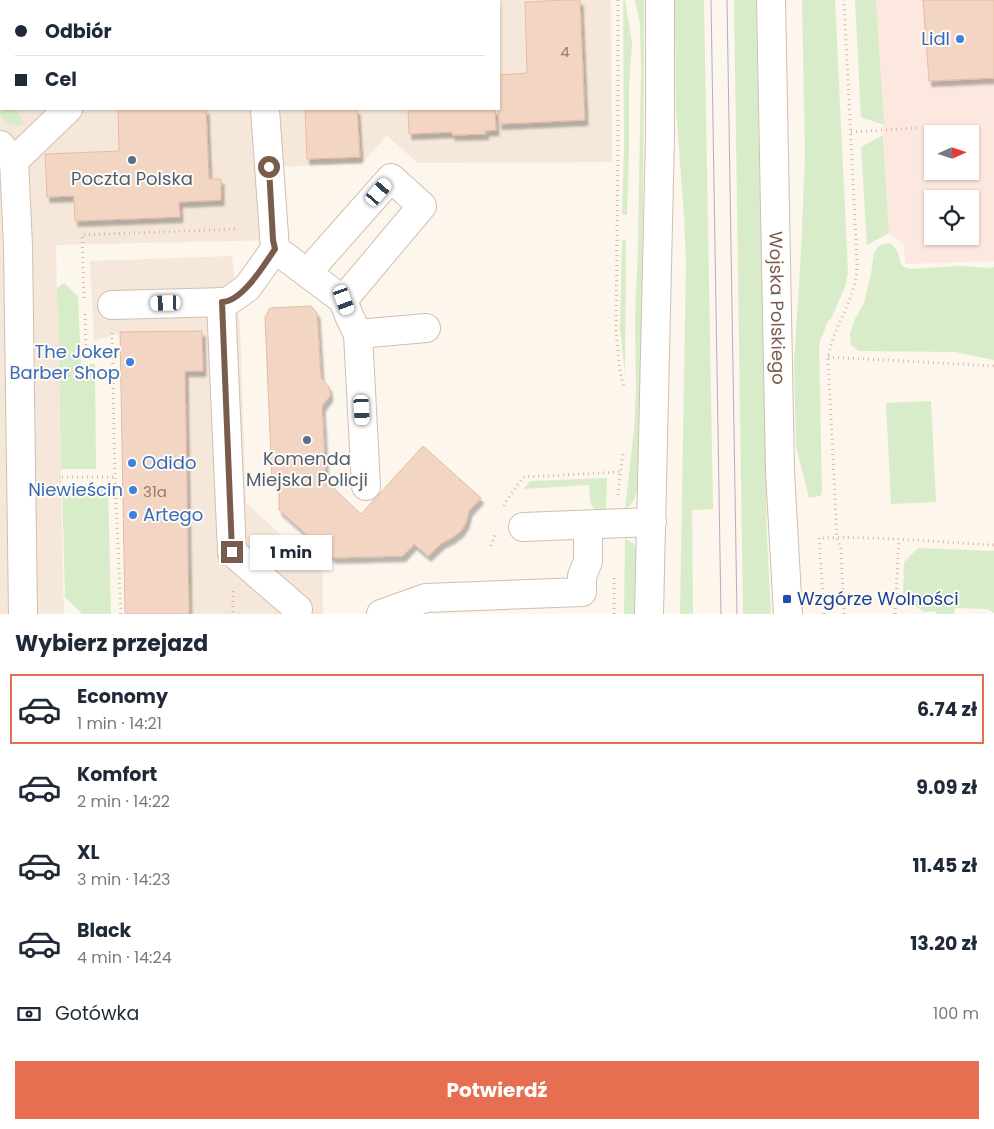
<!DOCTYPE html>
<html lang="pl">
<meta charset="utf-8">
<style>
:root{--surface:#fff;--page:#f2f2f3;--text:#1f2937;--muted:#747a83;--line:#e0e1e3;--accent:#e76f51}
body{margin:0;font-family:Poppins,sans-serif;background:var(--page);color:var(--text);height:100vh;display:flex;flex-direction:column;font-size:19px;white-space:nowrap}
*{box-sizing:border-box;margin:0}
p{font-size:16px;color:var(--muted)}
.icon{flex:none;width:28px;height:28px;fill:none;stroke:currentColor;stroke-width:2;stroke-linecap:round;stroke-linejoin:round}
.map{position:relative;height:614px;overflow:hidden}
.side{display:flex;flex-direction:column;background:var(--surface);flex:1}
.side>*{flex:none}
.banner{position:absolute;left:0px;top:0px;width:500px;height:110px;box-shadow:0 1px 4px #0004;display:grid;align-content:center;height:110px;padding:0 15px;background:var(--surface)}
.needle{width:32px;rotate:87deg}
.buttons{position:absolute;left:924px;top:125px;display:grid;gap:10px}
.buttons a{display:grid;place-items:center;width:55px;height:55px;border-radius:0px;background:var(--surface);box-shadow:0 1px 4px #0004;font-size:25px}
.end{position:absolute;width:22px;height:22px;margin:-11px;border:6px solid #7a5c4d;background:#fff;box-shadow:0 0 0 2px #fff}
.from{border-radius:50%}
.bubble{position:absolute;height:35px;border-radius:0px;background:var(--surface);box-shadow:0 1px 4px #0004;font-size:16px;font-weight:700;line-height:35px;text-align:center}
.car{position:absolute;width:15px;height:30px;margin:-15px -8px;border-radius:6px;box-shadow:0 0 4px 1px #0007;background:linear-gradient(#fff 24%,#345 0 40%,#fff 0 76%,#345 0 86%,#fff 0)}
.banner b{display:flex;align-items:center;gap:18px;height:48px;font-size:19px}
.banner b+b{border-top:1px solid var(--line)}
.banner i{width:12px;height:12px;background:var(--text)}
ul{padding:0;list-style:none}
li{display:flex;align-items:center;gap:15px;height:70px;margin:0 10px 8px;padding:0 5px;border:2px solid transparent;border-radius:0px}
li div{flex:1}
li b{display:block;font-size:19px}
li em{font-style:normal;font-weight:700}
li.current{border-color:var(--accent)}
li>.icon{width:45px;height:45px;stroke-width:1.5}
h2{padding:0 15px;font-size:22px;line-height:60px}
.pay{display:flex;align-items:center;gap:12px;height:55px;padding:0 15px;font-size:19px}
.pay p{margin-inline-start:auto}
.action{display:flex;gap:10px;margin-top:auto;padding:10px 15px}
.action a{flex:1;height:58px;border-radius:0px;background:var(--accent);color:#fff;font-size:20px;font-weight:700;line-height:58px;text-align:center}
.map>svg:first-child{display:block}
</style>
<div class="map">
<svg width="994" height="614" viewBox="0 0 994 614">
<defs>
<filter id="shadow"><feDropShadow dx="3" dy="5.5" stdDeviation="1" flood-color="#0004"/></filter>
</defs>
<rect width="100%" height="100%" fill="#fdf6ec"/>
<!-- residential -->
<path fill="#f5e8da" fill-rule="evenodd" d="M 0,0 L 611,0 L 612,162 L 418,163 L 387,136 L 361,164 L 269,167 L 273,240 L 56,245 L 64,614 L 0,614 ZM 1,1 L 499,1 L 499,109 L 1,109 Z
M 232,256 L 240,325 L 246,503 L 323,573 L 323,614 L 125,614 L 120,333 L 94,341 L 90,261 Z"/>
<!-- commercial -->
<path fill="#fde8e0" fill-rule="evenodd" d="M 876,0 L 994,0 L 994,261 L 905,264 L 904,244 L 889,233 ZM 932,134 L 970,134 L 970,171 L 932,171 ZM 932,199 L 970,199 L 970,236 L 932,236 Z"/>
<!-- green -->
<path fill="#d8ecc9" d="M 623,0 L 625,0 L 632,43 L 629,87 L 629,151 L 627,215 L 622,214 L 624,147 Z
M 635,0 L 644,0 C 644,164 642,327 637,491 C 635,499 632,505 625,509 L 634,430 L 636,387 L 635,320 L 638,244 L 641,70 L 640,25 Z
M 675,0 L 704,0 L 713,509 L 692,510 L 693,614 L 680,614 L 686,262 L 684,215 L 676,110 Z
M 734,0 L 756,0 L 767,540 L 771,614 L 743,614 Z
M 802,0 L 835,0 L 848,273 L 845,287 L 831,319 L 828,321 L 819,344 L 822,493 L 820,496 L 809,498 L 796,447 L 794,362 L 801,253 L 805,155 Z
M 855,0 L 876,0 L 884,125 L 861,117 Z
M 1,75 L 1,109 L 17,109 L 24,124 C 12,127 8,125 0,115 L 0,76 Z
M 883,135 L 889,233 L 867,245 L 861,147 Z
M 622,240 L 626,240 L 625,374 L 620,329 Z
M 890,243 C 892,245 895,247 896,249 C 903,259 895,266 911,269 L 959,266 L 990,268 L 994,267 L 994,360 L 955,352 L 859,351 L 851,345 L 850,333 L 855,319 L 864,303 L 871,274 L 874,253 L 880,245 Z
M 64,283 L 78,297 L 81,364 L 95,364 L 96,469 L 61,469 L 57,288 Z
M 931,401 L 936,502 L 891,504 L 886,403 Z
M 607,478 L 606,511 C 586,511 591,500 589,485 L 523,489 L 531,481 Z
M 108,485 L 111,614 L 82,614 L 65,597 L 62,486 Z
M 625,538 L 634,544 L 636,549 L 635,614 L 624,614 Z
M 918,548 L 994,551 L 994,613 L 988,609 L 955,608 L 954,614 L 936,614 L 936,611 L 924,612 L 903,597 L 904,562 Z"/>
<!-- building -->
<path fill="#f3d5c3" stroke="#e6bba3" filter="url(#shadow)" d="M 566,0 L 580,0 L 585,120 L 499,124 L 499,75 L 527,73 L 525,2 Z
M 923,0 L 994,0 L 994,78 L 929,81 Z
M 118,109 L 206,109 L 209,179 L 221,179 L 221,200 L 179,202 L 180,217 L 75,221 L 74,196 L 47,197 L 45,154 L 119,151 Z
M 305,109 L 357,109 L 360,157 L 307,159 Z
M 408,109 L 495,109 L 496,130 L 485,131 L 486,134 L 452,135 L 452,132 L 409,134 Z
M 311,306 L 317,313 L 321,378 L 329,387 L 330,396 L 322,406 L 326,481 L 361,514 L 423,446 L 481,498 L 469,511 L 466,523 L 461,531 L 452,538 L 442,543 L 428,556 L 414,544 L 403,556 L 333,558 L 279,510 L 279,481 L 272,481 L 265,317 L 270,308 Z
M 202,331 L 203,371 L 185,371 L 189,614 L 125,614 L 120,332 Z"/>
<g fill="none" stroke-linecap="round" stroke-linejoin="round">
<!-- minor casing -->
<g stroke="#d1beb0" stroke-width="30">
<g id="minor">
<path d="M 258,0 L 258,1"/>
<path d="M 477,0 L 477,1"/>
<path id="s1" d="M 771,0 L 780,471 L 788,614"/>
<path d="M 0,145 L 14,161 L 18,246 L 23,614"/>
<path d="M 14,161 L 68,109"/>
<path d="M 275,249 L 343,300 L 350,318 L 358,334 L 366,486"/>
<path d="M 307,273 L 391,178 L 422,206 L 343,300"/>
<path d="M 221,302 L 232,552 L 298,609"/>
<path d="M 112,305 L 227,302 L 247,288 L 275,249 L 265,109"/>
<path d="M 358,334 L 426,328"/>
<path d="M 523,527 L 652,522"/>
<path d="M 381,614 L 426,598 L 582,592 L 582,576 L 588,561 L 588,525"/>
<path d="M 649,614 L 660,136 L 660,0"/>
</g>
</g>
<!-- path -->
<path stroke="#d9b8a5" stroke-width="3" stroke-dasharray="1 4" stroke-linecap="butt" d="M 155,0 L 155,1
M 218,0 L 218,1
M 618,0 L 618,145 L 616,332 L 620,372 L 624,387
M 0,62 L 1,61
M 851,132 L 917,128
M 84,298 L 82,235 L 237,229
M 85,314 L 86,351 L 113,352
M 112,333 L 115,477 L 121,614
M 828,357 L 994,366
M 62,477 L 115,477
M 618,495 L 623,452
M 504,506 L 505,503 L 523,477 L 620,472
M 491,546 L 495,534
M 233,591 L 233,614
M 614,614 L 614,574
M 824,614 L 819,538 C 877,536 936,542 994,545
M 844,614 L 841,550 L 837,538 L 828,357 C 833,331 847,311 854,286 C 857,278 857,270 857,262 L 844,0
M 895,614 L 899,540"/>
<!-- minor -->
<use href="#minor" stroke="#fff" stroke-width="28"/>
<!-- tram -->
<path stroke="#b9a8c9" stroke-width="1" d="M 711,0 L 721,614
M 727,0 L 737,614"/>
</g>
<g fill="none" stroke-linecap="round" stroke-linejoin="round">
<!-- route -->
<path stroke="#7a5c4d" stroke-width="6" d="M 232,552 L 222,302 C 242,302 264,265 275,249 L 273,240 L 269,167"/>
</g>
<!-- markers -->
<g fill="#3f7fe0" stroke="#fffaf3" stroke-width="2">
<circle cx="960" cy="39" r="5"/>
<circle cx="130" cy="362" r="5"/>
<circle cx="132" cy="463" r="5"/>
<circle cx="133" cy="490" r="5"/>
<circle cx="133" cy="515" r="5"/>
</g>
<g fill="#5c6f8a" stroke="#fffaf3" stroke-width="2">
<circle cx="132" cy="160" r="5"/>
<circle cx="307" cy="440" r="5"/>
</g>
<rect fill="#1a4fb4" stroke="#fffaf3" stroke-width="2" x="782" y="594" width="10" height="10" rx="2.5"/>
<g text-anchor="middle" stroke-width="4" stroke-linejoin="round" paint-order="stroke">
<!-- number labels -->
<g font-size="15" fill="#987a6a">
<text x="565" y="57">4</text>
<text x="155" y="497">31a</text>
</g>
<!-- shop labels -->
<g font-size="18" fill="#366cbe" stroke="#fffaf3" text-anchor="end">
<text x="950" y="45">Lidl</text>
<text x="120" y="358">The Joker<tspan x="120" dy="21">Barber Shop</tspan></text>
<text x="142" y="469" text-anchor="start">Odido</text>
<text x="123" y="496">Niewieścin</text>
<text x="143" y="521" text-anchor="start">Artego</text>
</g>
<!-- service labels -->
<g font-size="18" fill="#4e5e75" stroke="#fffaf3">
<text x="132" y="185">Poczta Polska</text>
<text x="307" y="465">Komenda<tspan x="307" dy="21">Miejska Policji</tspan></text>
</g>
<!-- street labels -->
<g font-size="18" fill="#7a5c4d" stroke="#fffaf3">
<text dy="6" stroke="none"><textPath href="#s1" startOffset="308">Wojska Polskiego</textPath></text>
</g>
<!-- transit labels -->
<g font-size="18" fill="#164399" stroke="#fffaf3" text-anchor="start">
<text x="797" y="605">Wzgórze Wolności</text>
</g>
</g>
</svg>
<div class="buttons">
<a><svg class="needle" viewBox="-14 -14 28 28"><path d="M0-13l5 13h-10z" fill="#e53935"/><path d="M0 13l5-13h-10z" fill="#747a83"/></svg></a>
<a><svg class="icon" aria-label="locate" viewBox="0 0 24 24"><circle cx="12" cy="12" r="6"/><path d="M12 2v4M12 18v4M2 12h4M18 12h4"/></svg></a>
</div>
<i class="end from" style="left:269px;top:167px"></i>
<i class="end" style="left:232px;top:552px"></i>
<div class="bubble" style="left:250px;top:535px;width:82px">1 min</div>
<i class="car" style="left:379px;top:192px;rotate:41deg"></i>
<i class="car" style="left:344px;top:300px;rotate:160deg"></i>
<i class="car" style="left:166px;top:303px;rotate:268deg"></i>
<i class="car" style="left:362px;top:410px;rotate:177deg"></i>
<div class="banner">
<b><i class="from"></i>Odbiór</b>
<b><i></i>Cel</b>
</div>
</div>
<section class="side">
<h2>Wybierz przejazd</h2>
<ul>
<li class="current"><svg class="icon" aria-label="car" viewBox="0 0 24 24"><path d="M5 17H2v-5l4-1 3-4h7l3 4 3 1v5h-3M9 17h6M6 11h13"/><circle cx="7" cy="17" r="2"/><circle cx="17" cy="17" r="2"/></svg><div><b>Economy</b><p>1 min · 14:21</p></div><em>6.74 zł</em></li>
<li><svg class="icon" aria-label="car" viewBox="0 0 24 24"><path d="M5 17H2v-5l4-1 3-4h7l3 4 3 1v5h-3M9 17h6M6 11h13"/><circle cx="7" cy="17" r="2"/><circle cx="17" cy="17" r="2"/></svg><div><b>Komfort</b><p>2 min · 14:22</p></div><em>9.09 zł</em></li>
<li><svg class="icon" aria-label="car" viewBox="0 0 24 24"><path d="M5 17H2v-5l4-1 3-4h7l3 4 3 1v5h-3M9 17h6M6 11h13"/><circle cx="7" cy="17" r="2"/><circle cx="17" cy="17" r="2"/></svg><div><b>XL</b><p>3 min · 14:23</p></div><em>11.45 zł</em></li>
<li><svg class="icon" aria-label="car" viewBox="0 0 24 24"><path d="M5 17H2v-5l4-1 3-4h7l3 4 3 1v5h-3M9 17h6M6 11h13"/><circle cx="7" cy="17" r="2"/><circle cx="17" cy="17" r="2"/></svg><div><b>Black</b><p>4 min · 14:24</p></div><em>13.20 zł</em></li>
</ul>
<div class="pay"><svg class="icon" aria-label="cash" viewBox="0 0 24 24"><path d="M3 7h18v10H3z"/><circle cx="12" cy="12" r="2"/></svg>Gotówka<p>100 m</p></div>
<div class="action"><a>Potwierdź</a></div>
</section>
